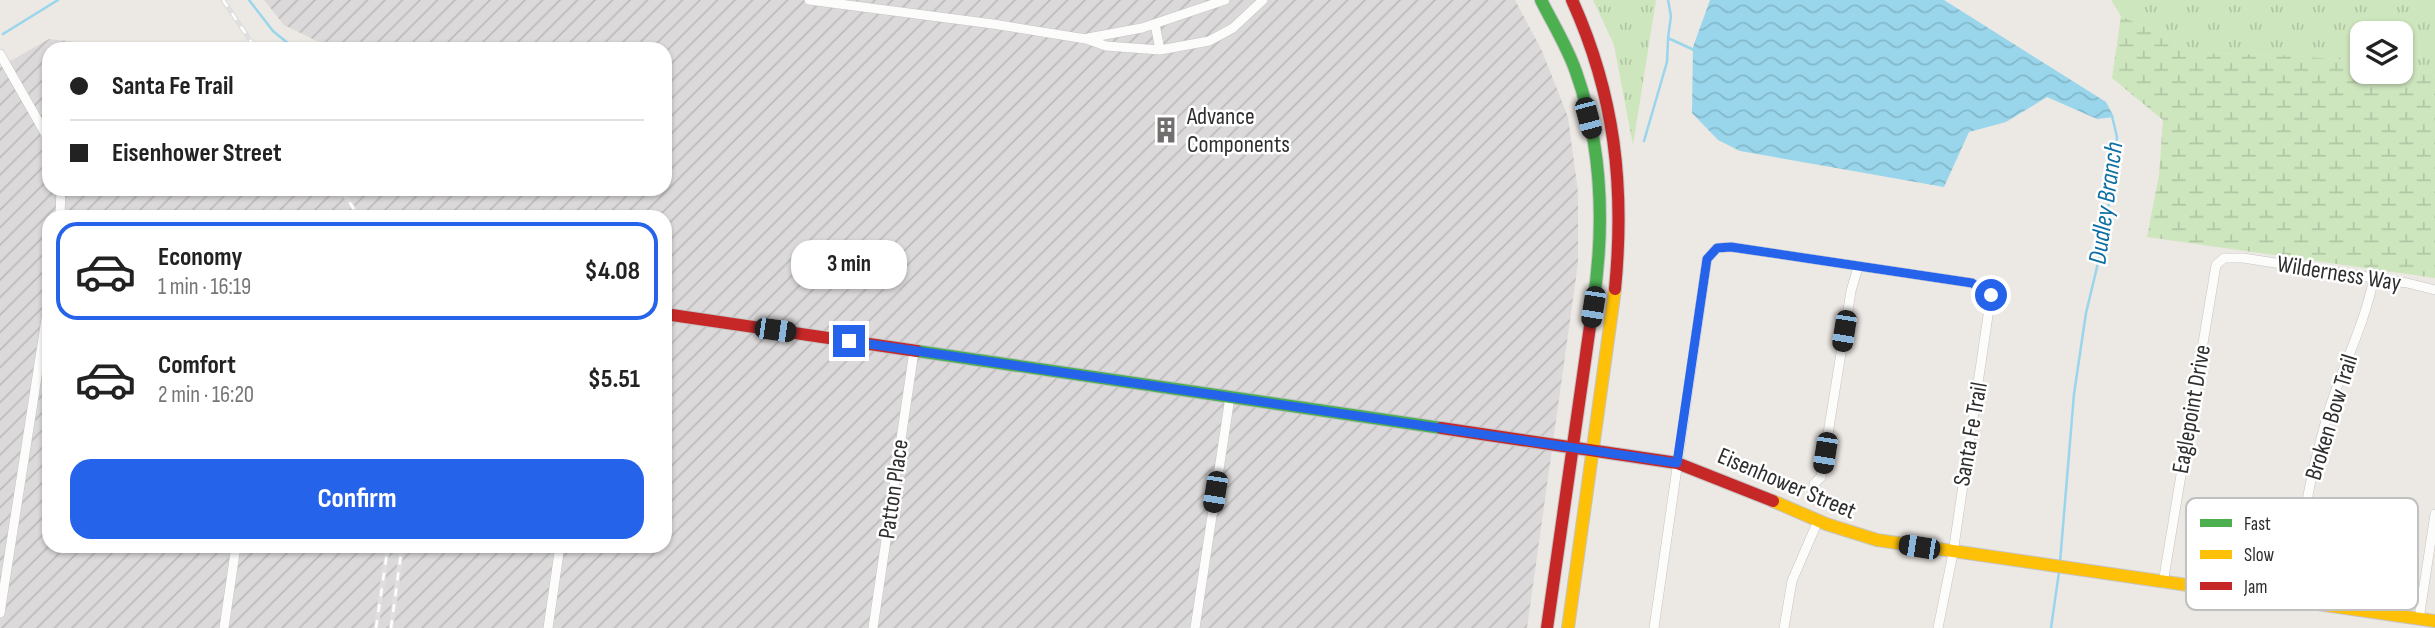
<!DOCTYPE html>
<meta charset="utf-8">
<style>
:root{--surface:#fff;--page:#f2f2f2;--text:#222;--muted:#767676;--line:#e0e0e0;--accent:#2563eb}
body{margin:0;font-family:"Sofia Sans Condensed",sans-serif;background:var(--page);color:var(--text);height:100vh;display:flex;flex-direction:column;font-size:26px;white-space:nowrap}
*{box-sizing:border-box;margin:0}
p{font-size:23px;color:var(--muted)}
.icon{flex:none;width:38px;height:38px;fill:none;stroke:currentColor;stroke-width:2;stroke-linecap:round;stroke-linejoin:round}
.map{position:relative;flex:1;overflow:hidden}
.sheet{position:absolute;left:42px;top:210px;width:630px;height:343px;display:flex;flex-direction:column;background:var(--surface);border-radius:21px;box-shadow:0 2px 5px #0004}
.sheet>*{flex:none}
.banner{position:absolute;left:42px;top:42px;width:630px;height:154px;border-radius:21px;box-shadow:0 2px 5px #0004;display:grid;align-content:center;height:154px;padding:0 28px;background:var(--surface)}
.controls{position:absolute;left:2350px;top:21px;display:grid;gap:14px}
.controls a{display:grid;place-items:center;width:63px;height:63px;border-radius:14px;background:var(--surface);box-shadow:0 2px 5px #0004;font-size:35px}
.end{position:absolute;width:32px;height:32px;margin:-16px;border:9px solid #2563eb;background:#fff;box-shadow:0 0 0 4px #fff}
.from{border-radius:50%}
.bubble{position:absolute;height:49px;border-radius:21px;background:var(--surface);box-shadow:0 2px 5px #0004;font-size:23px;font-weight:700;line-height:49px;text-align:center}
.car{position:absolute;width:21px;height:42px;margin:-21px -10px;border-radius:9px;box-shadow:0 0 5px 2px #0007;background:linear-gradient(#222 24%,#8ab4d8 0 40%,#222 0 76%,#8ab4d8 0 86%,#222 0)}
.banner b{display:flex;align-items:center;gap:24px;height:66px;font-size:26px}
.banner b+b{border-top:2px solid var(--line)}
.banner i{width:18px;height:18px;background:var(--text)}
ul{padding:12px 0 0;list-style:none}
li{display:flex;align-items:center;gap:21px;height:98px;margin:0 14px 10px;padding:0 14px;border:4px solid transparent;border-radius:21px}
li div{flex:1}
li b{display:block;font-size:26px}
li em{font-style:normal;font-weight:700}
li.selected{border-color:var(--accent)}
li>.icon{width:63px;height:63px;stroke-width:1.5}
.cta{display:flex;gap:14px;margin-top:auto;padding:14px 28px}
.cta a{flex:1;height:80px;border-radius:21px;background:var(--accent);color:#fff;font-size:28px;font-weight:700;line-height:80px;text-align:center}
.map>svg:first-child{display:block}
</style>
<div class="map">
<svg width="2435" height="628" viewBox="0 0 2435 628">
<defs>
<pattern id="industrial-furrows" width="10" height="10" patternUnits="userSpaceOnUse" patternTransform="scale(1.75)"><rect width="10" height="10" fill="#dcd9db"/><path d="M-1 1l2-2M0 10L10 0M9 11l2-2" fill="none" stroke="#bdbbbc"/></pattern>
<pattern id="grass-tufts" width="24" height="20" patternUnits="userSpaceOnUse" patternTransform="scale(1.75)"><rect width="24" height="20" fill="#cee6be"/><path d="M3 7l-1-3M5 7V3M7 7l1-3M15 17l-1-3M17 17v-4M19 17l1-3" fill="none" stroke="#b1c6a4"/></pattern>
<pattern id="wetland-marsh" width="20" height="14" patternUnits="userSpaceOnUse" patternTransform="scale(1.75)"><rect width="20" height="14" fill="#cee6be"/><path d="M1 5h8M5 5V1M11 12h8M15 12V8" fill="none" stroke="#b1c6a4"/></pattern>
<pattern id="water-waves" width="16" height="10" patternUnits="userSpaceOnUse" patternTransform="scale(1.75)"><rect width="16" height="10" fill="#99d6ec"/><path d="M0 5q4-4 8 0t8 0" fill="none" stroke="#84b8cb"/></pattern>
</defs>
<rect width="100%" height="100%" fill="#ece8e4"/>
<!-- industrial -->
<path fill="url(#industrial-furrows)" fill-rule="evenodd" d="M 264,0 L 1515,0 L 1542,51 L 1568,117 L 1578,192 L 1578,263 L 1527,628 L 0,628 L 0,67 L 49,39 L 138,49 L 49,49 L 49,189 L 665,189 L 665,49 L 333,49 L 284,25 ZM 49,217 L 665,217 L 665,546 L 49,546 Z"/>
<!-- grass -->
<path fill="url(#grass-tufts)" d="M 1593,0 L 1656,0 L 1633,145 L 1614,45 Z
M 2111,0 L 2435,0 L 2435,76 L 2416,66 L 2401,64 L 2401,33 L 2362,33 L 2362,61 L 2280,55 L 2201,53 L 2121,16 Z"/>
<!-- wetland -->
<path fill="url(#wetland-marsh)" d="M 2121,16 L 2201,53 L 2280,55 L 2362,61 L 2362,72 L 2401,72 L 2401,64 L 2416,66 L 2435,76 L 2435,278 L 2147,237 L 2159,175 L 2163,120 L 2112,78 Z"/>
<!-- water -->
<path fill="url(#water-waves)" d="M 1710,0 L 1944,0 L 2106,102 L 2114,117 L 2097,119 L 2047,97 L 2006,122 L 1969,132 L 1944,187 L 1740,151 L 1718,140 L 1692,113 L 1693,47 Z"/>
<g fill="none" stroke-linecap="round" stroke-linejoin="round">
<!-- stream -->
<path stroke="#99d6ec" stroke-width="2.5" d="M 249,0 L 273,31 L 295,49
M 1668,0 L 1671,16 L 1668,38 L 1694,50
M 3,34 L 58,0
M 1644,141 L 1667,62 L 1668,40
M 2060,562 L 2074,394 L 2086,313 L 2105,234 L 2117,137 L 2112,116
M 2051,628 L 2059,572"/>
<!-- street casing -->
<g stroke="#c5c4c5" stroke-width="10">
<path id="street" d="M 809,0 L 993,24 L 1086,39 L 1106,46 L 1160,50 L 1209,41 L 1233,28 L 1263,0
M 1155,24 L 1160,50
M 1088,38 L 1142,28 L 1225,0
M 0,54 L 49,140
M 60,217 L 61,189
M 1814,484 L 1821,477 L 1851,291 L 1858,267
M 2163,583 L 2216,265 L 2224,258 L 2243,258 L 2407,283 L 2435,290
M 2292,601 C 2299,536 2310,473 2329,410 C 2343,365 2365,324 2374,277
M 0,613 L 49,300
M 2419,619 L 2435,514
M 224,628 L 236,546
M 548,628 L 560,546
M 873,628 L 914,351
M 1195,628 L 1230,397
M 1654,628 L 1707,259 L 1717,248 L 1731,247 L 1972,283 L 1991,295 L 1953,553 L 1938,628
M 1784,628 L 1792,581 L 1817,523"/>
</g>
<!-- fast casing -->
<g stroke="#c5c4c5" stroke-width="14">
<path id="fast" d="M 1541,0 C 1553,24 1568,48 1576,72 C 1603,148 1605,226 1593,305
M 917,351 L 1441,428"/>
</g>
<!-- slow casing -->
<g stroke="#c5c4c5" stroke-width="14">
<path id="slow" d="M 1773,501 L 1826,524 L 1877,540 L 2435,621
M 1568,628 L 1615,289"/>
</g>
<!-- jam casing -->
<g stroke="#c5c4c5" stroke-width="14">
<path id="jam" d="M 1572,0 C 1615,95 1625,186 1615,289
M 665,314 L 917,351
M 1441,428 L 1677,463 L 1773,501
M 1547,628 L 1593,305"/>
</g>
<!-- street -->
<use href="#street" stroke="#fcfcfb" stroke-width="9"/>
<!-- fast -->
<use href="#fast" stroke="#4caf50" stroke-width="12"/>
<!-- slow -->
<use href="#slow" stroke="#ffc107" stroke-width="12"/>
<!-- jam -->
<use href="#jam" stroke="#c62828" stroke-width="12"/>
<!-- rail casing -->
<g stroke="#dfdfe1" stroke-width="5">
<path id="rail" d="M 223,0 L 256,49
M 341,189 L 359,217
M 376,628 L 388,546
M 391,628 L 402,546"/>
</g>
<!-- rail -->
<use href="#rail" stroke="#fff" stroke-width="2.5" stroke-dasharray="8" stroke-linecap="butt"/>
</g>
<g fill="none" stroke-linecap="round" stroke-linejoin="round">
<!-- route -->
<path stroke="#2563eb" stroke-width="9" d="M 849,341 L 1677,463 L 1707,259 L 1717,248 L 1731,247 L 1972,283 L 1991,295"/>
</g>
<!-- icons -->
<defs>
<g id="building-bare" transform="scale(2.1)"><path d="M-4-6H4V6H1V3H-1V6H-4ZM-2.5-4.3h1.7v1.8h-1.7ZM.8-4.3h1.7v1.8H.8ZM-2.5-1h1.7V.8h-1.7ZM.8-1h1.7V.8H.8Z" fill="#706f6e" stroke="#fff" stroke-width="2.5" paint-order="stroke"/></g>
</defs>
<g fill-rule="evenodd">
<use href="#building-bare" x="1166" y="130"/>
</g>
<g text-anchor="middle" stroke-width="5" stroke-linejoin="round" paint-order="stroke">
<!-- poi labels -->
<g font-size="24" fill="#2e2e2e" stroke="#fff" text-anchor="start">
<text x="1187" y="124">Advance<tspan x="1187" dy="28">Components</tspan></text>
</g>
<!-- street labels -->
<g font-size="24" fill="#2e2e2e" stroke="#fff">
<text transform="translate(2339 273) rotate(9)" y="8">Wilderness Way</text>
<text transform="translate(2191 409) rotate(-80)" y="8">Eaglepoint Drive</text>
<text transform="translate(2331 417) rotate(-73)" y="8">Broken Bow Trail</text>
<text transform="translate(1970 434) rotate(-80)" y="8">Santa Fe Trail</text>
<text transform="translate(1787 483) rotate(23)" y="8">Eisenhower Street</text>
<text transform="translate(893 489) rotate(-82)" y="8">Patton Place</text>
</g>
<!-- water labels -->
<g font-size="26" font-style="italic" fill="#0d6fa3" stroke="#fff">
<text transform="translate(2105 203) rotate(-82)" y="9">Dudley Branch</text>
</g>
</g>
<!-- legend -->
<rect x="2186" y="498" width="232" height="112" rx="10" fill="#fff" stroke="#c0c0c0" stroke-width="2"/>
<rect x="2200" y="519" width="32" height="8" fill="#4caf50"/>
<rect x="2200" y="550" width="32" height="9" fill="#ffc107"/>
<rect x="2200" y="582" width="32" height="8" fill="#c62828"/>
<g font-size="19" fill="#2e2e2e">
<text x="2244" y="530">Fast</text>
<text x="2244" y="561">Slow</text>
<text x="2244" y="593">Jam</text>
</g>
</svg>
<div class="controls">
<a><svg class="icon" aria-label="layers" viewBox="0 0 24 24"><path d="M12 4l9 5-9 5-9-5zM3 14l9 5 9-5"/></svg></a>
</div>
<i class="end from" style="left:1991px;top:295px"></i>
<i class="end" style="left:849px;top:341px"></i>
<div class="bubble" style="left:791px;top:240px;width:116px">3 min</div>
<i class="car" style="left:1588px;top:118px;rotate:165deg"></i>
<i class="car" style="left:1593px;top:307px;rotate:189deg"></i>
<i class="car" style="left:775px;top:330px;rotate:98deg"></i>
<i class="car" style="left:1844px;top:331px;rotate:189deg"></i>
<i class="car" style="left:1825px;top:453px;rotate:189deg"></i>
<i class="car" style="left:1215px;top:492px;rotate:189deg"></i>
<i class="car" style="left:1919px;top:547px;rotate:279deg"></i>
<div class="banner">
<b><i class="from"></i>Santa Fe Trail</b>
<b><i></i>Eisenhower Street</b>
</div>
<section class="sheet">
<ul>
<li class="selected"><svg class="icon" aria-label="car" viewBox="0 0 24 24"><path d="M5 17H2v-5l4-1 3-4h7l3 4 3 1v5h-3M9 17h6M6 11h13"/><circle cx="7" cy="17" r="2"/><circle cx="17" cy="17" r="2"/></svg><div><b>Economy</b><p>1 min · 16:19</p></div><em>$4.08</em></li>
<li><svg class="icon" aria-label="car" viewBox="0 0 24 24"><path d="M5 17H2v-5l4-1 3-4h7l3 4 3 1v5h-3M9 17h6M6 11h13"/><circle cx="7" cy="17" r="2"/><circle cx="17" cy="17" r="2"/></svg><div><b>Comfort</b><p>2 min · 16:20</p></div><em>$5.51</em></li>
</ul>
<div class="cta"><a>Confirm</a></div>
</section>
</div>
